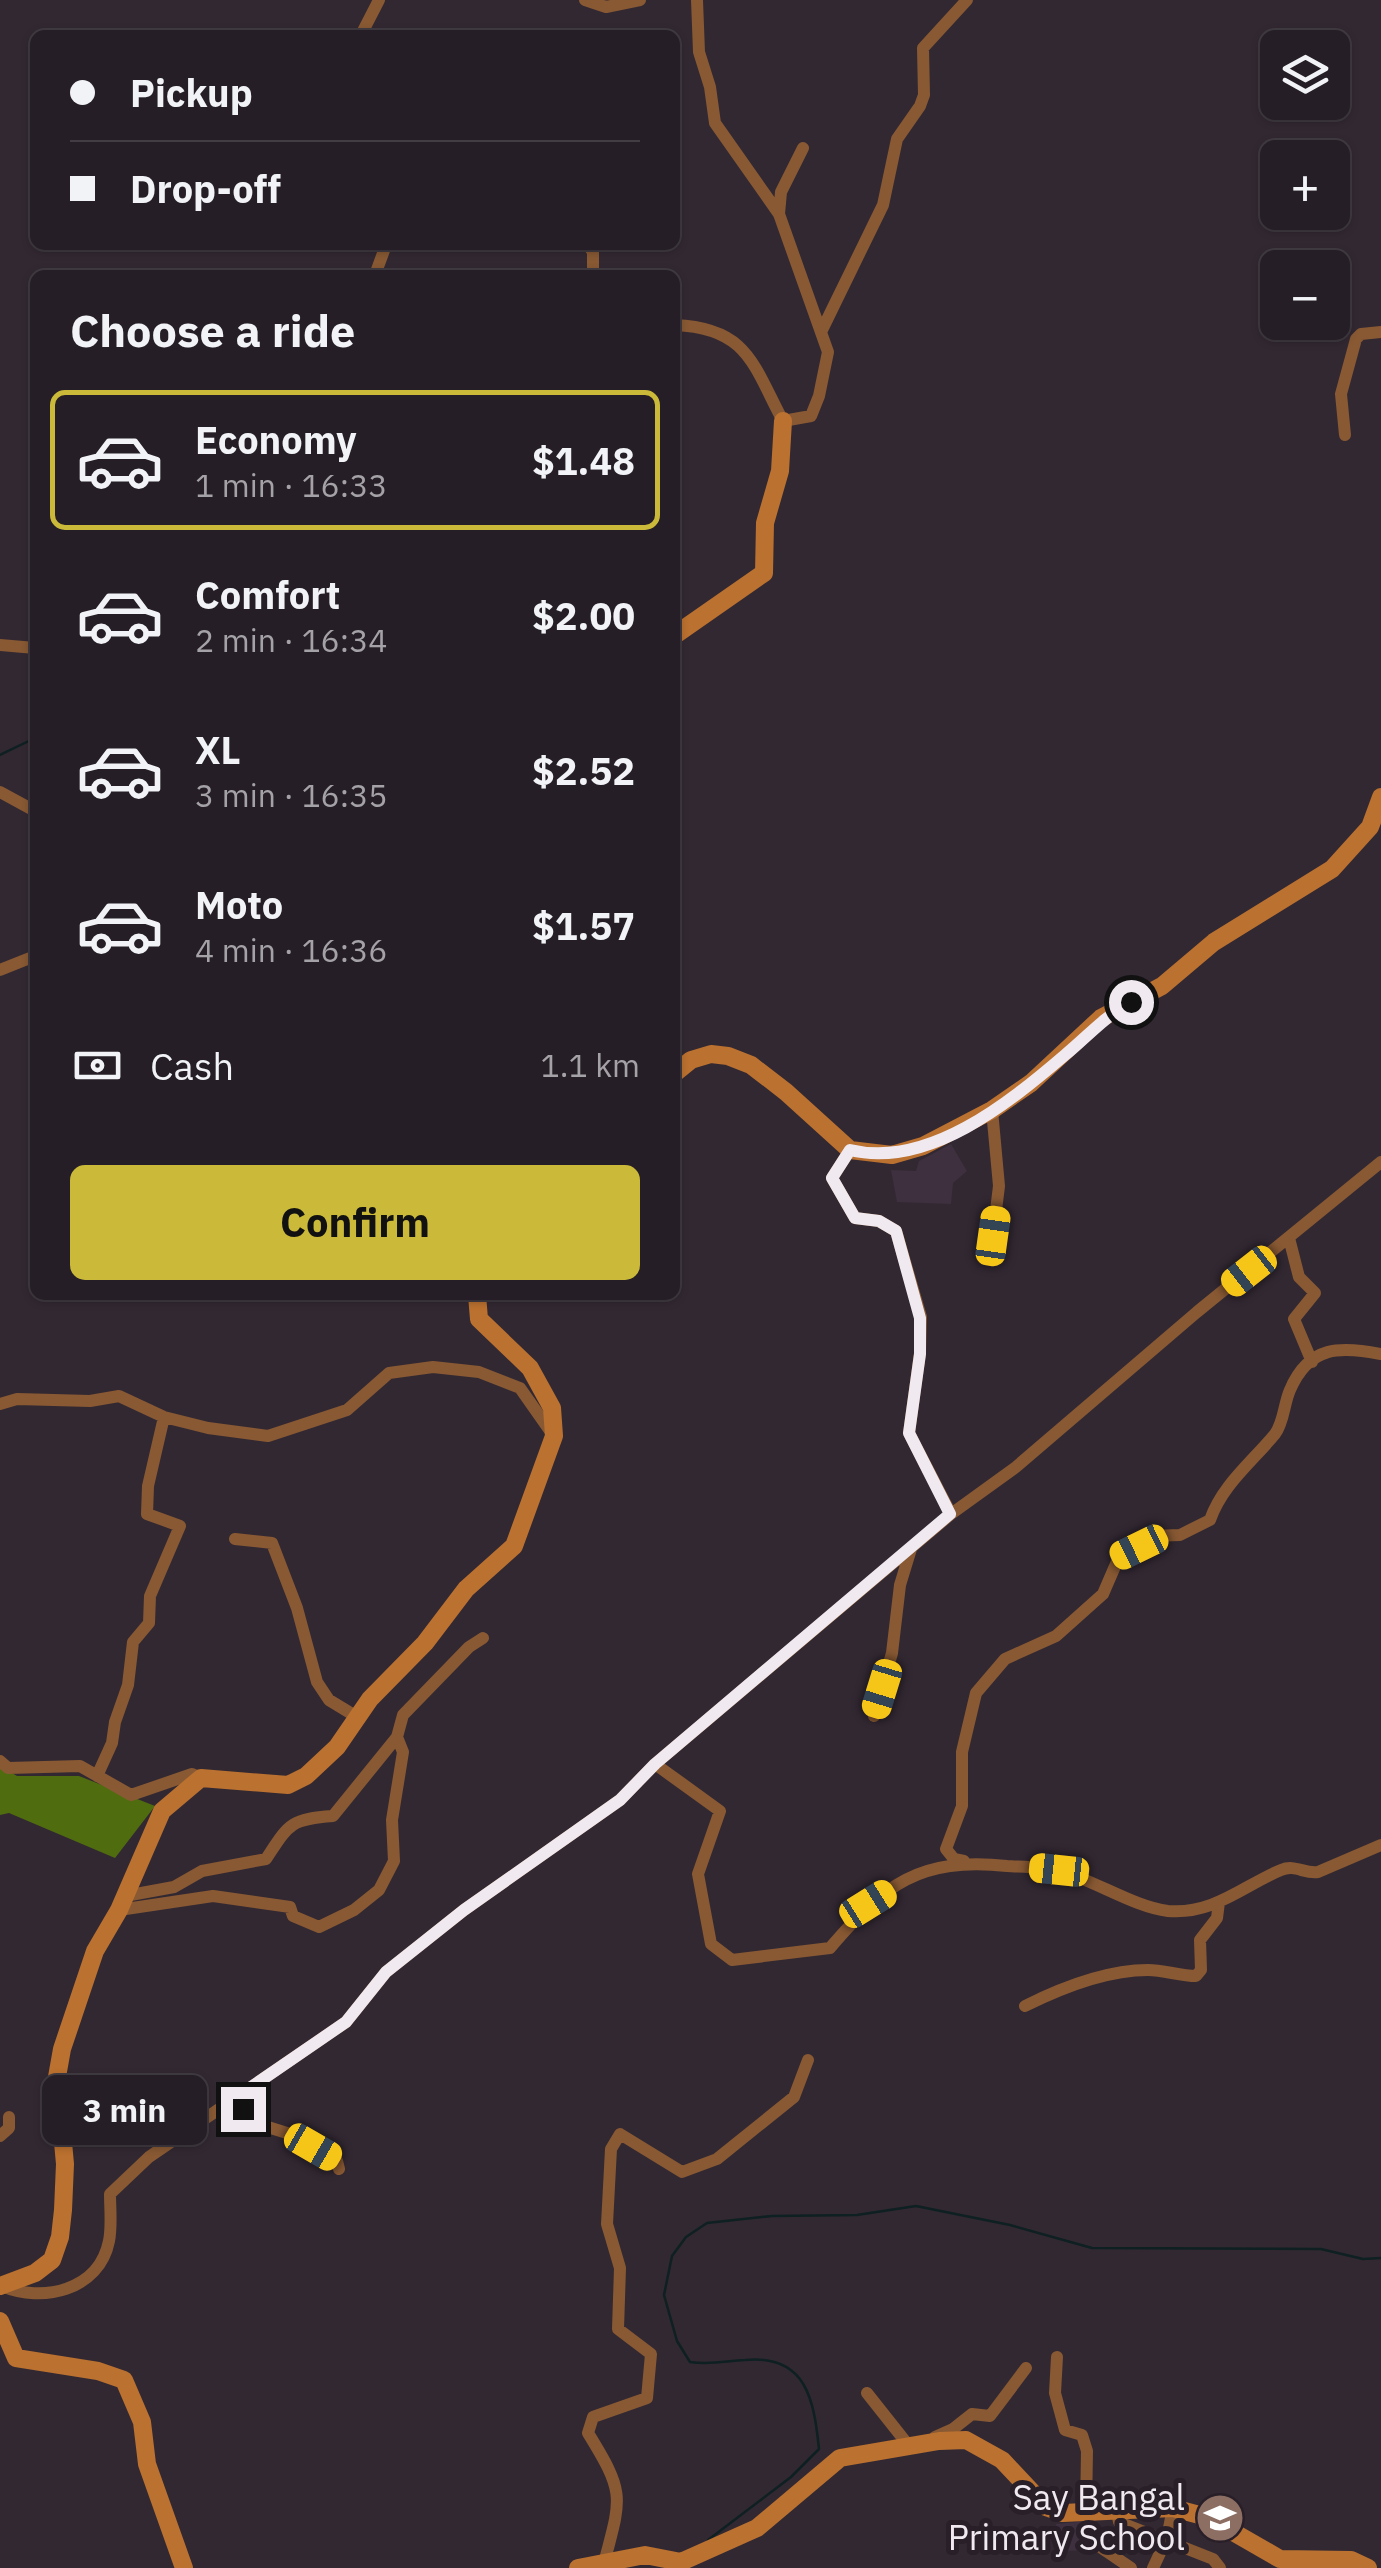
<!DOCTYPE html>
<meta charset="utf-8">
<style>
:root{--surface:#261e26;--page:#322b32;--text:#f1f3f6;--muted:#a4a2a7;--line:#423c43;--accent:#cbba39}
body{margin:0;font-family:"IBM Plex Sans",sans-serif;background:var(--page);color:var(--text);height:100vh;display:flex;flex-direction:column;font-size:38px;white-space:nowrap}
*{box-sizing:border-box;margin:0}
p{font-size:32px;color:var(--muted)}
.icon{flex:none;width:55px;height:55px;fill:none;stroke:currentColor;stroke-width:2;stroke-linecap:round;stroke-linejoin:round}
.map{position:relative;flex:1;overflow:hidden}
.details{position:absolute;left:30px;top:270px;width:650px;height:1030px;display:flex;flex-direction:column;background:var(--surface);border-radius:15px;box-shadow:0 2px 8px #0004,0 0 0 2px var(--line)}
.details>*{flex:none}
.guide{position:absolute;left:30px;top:30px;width:650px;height:220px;border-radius:15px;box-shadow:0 2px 8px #0004,0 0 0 2px var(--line);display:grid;align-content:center;height:220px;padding:0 40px;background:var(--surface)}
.tools{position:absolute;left:1260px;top:30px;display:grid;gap:20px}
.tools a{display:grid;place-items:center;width:90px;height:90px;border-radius:15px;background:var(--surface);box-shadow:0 2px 8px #0004,0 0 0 2px var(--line);font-size:50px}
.end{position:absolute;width:45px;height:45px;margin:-22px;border:12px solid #f0eaf0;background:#111;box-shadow:0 0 0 5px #111}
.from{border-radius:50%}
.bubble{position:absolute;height:70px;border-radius:15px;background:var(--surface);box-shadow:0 2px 8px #0004,0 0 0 2px var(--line);font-size:32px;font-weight:700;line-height:70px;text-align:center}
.car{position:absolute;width:30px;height:60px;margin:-30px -15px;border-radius:12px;box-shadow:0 0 8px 2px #0007;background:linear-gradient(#f5c518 24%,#345 0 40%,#f5c518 0 76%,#345 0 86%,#f5c518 0)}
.guide b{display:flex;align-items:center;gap:35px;height:95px;font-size:38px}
.guide b+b{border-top:2px solid var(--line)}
.guide i{width:25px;height:25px;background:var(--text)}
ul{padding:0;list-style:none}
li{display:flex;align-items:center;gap:30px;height:140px;margin:0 20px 15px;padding:0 20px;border:5px solid transparent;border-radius:15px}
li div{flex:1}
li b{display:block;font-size:38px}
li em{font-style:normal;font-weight:700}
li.on{border-color:var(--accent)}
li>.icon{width:90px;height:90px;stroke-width:1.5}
h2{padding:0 40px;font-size:45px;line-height:120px}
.pay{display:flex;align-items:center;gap:25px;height:110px;padding:0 40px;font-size:38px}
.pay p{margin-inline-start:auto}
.primary-button{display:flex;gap:20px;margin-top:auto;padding:20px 40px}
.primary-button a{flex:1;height:115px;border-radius:15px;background:var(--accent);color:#111;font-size:40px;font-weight:700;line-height:115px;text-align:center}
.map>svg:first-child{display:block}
</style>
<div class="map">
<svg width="1381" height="2568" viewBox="0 0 1381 2568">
<rect width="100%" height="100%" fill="#322832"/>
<!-- built -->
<path fill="#3e303f" d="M 951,1144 L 967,1171 L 953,1183 L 951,1204 L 897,1202 L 891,1170 L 916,1171 L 919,1161 Z
M 1096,2520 L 1094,2550 L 1058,2551 L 1056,2524 Z"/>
<!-- forest -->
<path fill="#4f6d0e" d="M 0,1766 L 17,1776 L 79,1776 L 155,1806 L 115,1858 L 9,1813 L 0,1815 Z"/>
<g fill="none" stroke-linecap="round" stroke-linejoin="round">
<!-- stream -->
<path stroke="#0e2022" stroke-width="2.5" d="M 0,755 L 35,738
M 708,2540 L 791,2477 L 819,2449 C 814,2401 807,2354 745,2360 C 725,2361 711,2365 690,2362 L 677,2341 L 664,2295 L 672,2256 L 686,2237 L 707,2223 L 772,2216 L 857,2215 L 916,2206 L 1010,2225 L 1092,2248 L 1321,2249 L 1363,2259 L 1381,2258"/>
<!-- street -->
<path stroke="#885933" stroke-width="12" d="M 585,0 L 606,7 L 640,0
M 361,35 L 379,0
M 779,214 L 781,192 L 803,148
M 588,245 L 593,252 L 593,275
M 375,275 L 386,245
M 675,325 C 748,328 753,365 783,421 L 811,416 L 819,396 L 828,352 L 779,214 L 715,123 L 710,87 L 699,52 L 697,0
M 822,330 L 883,205 L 897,139 L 920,106 L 924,95 L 923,48 L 967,0
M 1345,435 L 1341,394 L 1356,339 L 1361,334 L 1381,332
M 0,645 L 35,648
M 0,792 L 35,811
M 0,970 L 35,956
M 850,1150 L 832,1178 L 855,1218 L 879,1221 L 896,1231 L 921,1317 L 920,1353 L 909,1433 L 951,1514
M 1289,1238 L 1299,1277 L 1315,1293 L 1294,1319 L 1312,1362
M 990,1259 L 999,1186 L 992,1110
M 0,1404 L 17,1399 L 90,1401 L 119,1396 L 164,1417 L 208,1428 L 268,1436 L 347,1410 L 389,1373 L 433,1367 L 479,1372 L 520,1388 L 553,1435
M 235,1539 L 272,1543 L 297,1608 L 317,1682 L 329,1700 L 357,1717
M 874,1716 L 892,1653 L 900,1585 L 911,1549
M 0,1761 L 8,1768 L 80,1766 L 131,1795 L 192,1774 L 201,1778
M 655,1764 L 720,1811 L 698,1874 L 711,1944 L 732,1960 L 830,1948 C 885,1884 919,1857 1007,1866 C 1024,1867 1043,1867 1060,1871 C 1094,1880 1134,1907 1168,1911 C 1214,1915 1244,1885 1281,1870 C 1295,1864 1304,1874 1318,1872 L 1381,1845
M 97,1776 L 112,1743 L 115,1722 L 128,1685 L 133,1642 L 149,1623 L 150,1596 L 180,1526 L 147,1514 L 148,1486 L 164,1417
M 964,1861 L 954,1859 L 946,1849 L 962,1806 L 962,1752 L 976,1693 L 1005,1659 L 1056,1636 L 1103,1594 L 1119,1557 L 1139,1547 L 1150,1536 L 1180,1535 L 1210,1520 C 1222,1485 1252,1462 1275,1434 C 1284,1422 1284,1403 1290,1390 C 1309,1345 1341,1346 1381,1354
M 125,1896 L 174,1887 L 202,1871 L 266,1859 C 289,1824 290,1819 333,1816 L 397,1737 L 403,1715 L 469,1647 L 483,1638
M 119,1910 L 213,1896 L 290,1907 L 293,1916 L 319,1927 L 354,1910 L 379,1890 L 394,1861 L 392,1820 L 403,1752 L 397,1737
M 1025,2006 C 1061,1988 1106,1970 1148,1970 C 1164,1970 1180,1976 1196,1976 L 1201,1970 L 1200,1940 L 1217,1918 L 1219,1902
M 225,2105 L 243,2109 L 252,2122 L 290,2134 L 337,2161 L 339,2169
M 0,2136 L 9,2128 L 9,2117
M 2,2286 C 42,2303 99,2291 109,2241 C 112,2226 110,2209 110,2194 L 149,2157 L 346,2022 L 386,1972 L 464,1910 L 620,1800 L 655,1764 L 951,1514 L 1016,1467 L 1197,1312 L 1381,1162
M 1057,2357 L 1055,2393 L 1065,2430 L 1082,2435 L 1087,2451 L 1086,2510
M 867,2393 L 909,2446 L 916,2444
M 935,2437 L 953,2429 L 972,2414 L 990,2416 L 1026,2368
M 1116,2508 L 1119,2522 L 1213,2559 L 1220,2568
M 1087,2538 L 1131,2568
M 604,2563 C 622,2496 625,2493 588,2433 L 593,2417 L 647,2398 L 651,2354 L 618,2329 L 620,2268 L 607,2224 L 611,2149 L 620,2134 L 682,2172 L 717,2159 L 794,2097 L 808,2060
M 1153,2568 L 1167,2538 L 1173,2508"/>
<!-- secondary -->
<path stroke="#bb712f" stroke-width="18" d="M 675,635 L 764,573 L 765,523 L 780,471 L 783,421
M 675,1073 L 691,1060 L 711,1054 L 728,1056 L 751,1065 L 786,1092 L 850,1150 L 892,1155 L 923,1146 L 992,1110 L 1031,1083 L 1101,1018 L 1162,986 L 1214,942 L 1332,869 L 1370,827 L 1381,797
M 0,2286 L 35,2273 L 52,2260 L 60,2237 L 63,2210 L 65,2164 L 57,2077 L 62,2049 L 95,1951 L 119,1910 L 162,1811 L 201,1778 L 288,1785 L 306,1776 L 337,1747 L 370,1699 L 425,1643 L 466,1589 L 514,1546 L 554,1436 L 552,1408 L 530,1368 L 479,1319 L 477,1295
M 0,2321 L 16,2358 L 98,2371 L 124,2380 L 142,2422 L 147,2464 L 184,2568
M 578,2568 L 645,2555 L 681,2562 L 757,2528 L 840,2458 L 939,2441 L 966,2440 L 1002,2460 L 1046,2507 L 1063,2513 L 1173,2508 L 1207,2517 L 1280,2559 L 1351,2560 L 1368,2568"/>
</g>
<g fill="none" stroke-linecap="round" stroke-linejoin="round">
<!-- route -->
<path stroke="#f0eaf0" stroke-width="12" d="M 243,2109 L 225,2105 L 346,2022 L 386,1972 L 464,1910 L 620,1800 L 655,1764 L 950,1514 L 909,1433 L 920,1354 L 920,1318 L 896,1231 L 879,1221 L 855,1218 L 832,1178 L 850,1150 C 928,1169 1009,1103 1065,1055 C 1088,1036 1104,1017 1131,1002"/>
</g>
<!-- icons -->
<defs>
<g id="school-disc" transform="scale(2.5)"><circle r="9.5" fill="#8d6e63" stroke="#281f28"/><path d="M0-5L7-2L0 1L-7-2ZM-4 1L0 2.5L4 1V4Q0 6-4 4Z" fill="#fff"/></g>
</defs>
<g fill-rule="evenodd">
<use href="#school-disc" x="1220" y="2518"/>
</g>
<g text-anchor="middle" stroke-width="10" stroke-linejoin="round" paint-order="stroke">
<!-- poi labels -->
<g font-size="35" fill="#f0eaf0" stroke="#281f28" text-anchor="end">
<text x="1185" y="2510">Say Bangal<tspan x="1185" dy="40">Primary School</tspan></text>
</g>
</g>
</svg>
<div class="tools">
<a><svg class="icon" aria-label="layers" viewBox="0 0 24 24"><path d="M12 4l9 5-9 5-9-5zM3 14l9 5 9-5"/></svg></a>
<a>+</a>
<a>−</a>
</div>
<i class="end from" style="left:1131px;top:1002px"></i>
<i class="end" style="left:243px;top:2109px"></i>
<div class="bubble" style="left:42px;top:2075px;width:165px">3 min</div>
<i class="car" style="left:993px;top:1236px;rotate:8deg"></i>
<i class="car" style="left:1249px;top:1271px;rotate:232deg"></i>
<i class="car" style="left:1139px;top:1547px;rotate:244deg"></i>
<i class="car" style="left:882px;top:1689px;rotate:197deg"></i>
<i class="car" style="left:1059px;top:1870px;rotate:276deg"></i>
<i class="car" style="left:868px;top:1904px;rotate:58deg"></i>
<i class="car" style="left:313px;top:2147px;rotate:120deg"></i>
<div class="guide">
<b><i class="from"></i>Pickup</b>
<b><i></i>Drop-off</b>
</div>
<section class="details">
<h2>Choose a ride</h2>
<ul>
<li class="on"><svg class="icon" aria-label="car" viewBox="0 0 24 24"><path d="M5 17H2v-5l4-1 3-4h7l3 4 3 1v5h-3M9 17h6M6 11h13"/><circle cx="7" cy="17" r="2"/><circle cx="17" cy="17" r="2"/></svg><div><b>Economy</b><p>1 min · 16:33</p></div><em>$1.48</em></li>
<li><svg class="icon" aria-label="car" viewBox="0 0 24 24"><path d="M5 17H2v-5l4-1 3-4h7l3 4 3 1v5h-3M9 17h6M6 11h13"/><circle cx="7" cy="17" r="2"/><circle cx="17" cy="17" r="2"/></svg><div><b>Comfort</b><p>2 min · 16:34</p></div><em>$2.00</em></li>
<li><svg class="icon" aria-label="car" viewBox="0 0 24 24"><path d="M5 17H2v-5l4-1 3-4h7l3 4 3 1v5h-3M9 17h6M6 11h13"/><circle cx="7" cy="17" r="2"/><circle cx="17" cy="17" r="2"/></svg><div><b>XL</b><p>3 min · 16:35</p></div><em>$2.52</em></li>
<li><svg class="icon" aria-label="car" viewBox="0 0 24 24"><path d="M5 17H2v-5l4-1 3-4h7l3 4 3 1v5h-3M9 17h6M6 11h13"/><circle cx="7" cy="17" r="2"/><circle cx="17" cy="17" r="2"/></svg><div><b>Moto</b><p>4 min · 16:36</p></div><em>$1.57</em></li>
</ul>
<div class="pay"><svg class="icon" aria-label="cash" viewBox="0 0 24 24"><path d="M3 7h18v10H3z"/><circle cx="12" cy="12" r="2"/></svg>Cash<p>1.1 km</p></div>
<div class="primary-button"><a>Confirm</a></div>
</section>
</div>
